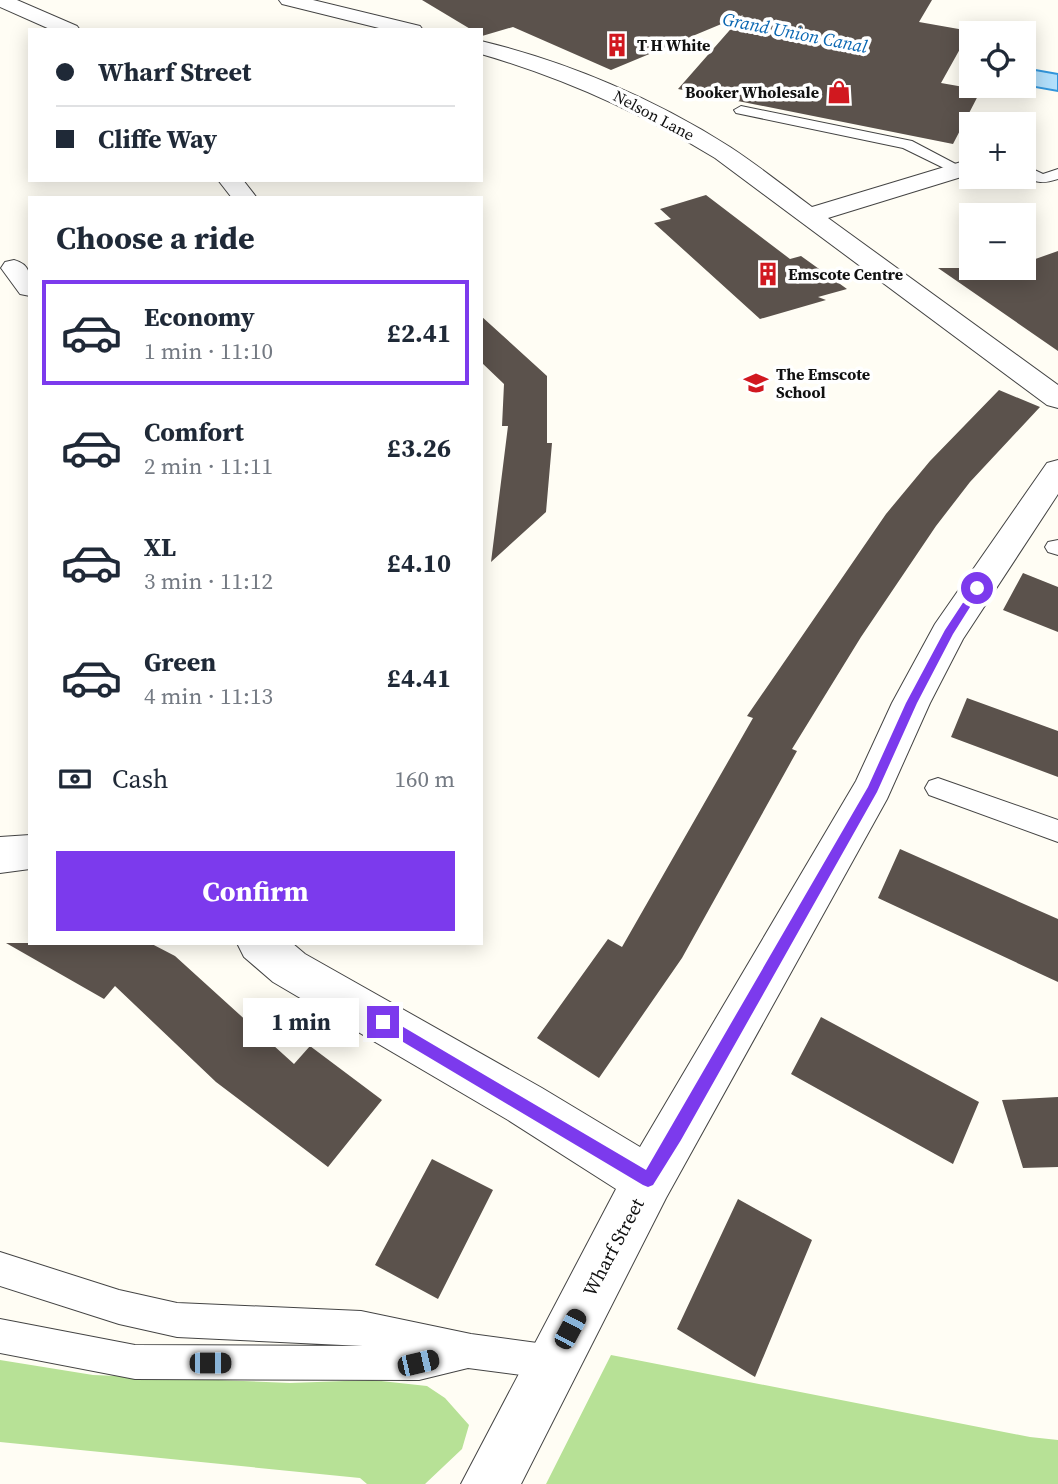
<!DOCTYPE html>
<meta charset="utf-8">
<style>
:root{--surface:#fff;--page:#f6f6f7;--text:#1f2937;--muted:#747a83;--line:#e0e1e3;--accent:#7c3aed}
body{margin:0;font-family:"Source Serif 4",serif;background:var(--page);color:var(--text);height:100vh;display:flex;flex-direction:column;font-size:26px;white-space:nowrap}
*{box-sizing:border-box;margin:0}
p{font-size:23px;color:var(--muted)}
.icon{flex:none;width:38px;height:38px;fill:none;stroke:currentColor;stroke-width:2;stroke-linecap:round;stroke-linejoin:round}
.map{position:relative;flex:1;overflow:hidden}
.side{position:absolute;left:28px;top:196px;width:455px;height:749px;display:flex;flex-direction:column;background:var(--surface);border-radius:0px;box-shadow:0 4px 18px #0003}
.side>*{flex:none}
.hud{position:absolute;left:28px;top:28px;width:455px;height:154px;border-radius:0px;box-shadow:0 4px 18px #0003;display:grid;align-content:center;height:154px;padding:0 28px;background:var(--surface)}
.buttons{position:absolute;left:959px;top:21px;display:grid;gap:14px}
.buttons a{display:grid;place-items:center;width:77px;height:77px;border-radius:0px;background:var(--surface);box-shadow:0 4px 18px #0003;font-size:35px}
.end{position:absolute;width:32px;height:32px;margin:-16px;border:9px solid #7c3aed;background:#fff;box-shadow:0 0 0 4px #fff}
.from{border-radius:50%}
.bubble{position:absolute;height:49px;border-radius:0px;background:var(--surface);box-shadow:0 4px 18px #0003;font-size:23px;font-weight:700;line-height:49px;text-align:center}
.car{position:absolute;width:21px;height:42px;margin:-21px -10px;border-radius:9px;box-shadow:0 0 5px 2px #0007;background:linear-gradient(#222 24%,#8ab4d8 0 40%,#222 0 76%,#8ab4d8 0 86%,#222 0)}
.hud b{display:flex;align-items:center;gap:24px;height:66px;font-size:26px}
.hud b+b{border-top:2px solid var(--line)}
.hud i{width:18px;height:18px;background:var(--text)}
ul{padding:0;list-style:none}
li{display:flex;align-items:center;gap:21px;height:105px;margin:0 14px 10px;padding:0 14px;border:4px solid transparent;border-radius:0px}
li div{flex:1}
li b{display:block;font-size:26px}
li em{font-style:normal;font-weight:700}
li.active{border-color:var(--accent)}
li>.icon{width:63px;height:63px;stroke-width:1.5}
h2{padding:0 28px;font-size:32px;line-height:84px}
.pay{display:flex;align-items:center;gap:18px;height:77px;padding:0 28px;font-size:26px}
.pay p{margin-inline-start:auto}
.action{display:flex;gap:14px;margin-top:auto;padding:14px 28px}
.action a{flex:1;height:80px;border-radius:0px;background:var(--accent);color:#fff;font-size:28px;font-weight:700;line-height:80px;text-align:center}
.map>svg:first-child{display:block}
</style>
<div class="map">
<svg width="1058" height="1484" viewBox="0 0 1058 1484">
<rect width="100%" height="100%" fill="#fffdf4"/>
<!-- forest -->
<path fill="#b7e196" d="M 611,1355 L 1030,1437 L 1058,1440 L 1058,1484 L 546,1484 Z
M 0,1360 L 93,1375 L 290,1383 L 372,1380 L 427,1386 L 445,1398 L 469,1425 L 462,1449 L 425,1484 L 367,1484 L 360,1478 L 0,1442 Z"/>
<!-- water -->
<path fill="#b3e0fc" stroke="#3296dc" stroke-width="2" d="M 1024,68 L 1058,74 L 1058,91 L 1024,85 Z"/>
<!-- building -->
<path fill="#5b524c" d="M 422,0 L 932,0 L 919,22 L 970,31 L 941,83 L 981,90 L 953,144 L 678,89 L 743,15 L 611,70 L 513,27 L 482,36 L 481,30 L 472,30 Z
M 706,195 L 790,259 L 801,256 L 847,289 L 818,297 L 826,300 L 760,319 L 654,223 L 671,219 L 660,209 Z
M 1058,251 L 1058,351 L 938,268 L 1024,268 L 1024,263 Z
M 481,316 L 547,376 L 547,443 L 552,443 L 546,512 L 491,562 L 508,426 L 502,426 L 504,384 L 481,362 Z
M 999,390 L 1040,407 L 970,482 L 936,526 L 861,637 L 792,749 L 797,751 L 682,958 L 599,1078 L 537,1038 L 608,939 L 622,947 L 753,718 L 747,716 L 886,514 L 930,461 Z
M 1023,573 L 1058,587 L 1058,632 L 1003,610 Z
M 967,698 L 1058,731 L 1058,777 L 951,737 Z
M 900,849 L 1058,919 L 1058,982 L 878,898 Z
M 6,943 L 150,943 L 175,956 L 294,1064 L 310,1046 L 382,1100 L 328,1167 L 216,1082 L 115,986 L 104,999 Z
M 821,1017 L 979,1102 L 953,1164 L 791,1074 Z
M 1058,1097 L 1058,1167 L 1023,1168 L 1002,1100 Z
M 432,1159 L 493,1190 L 438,1299 L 375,1265 Z
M 738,1199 L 812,1240 L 755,1377 L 677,1329 Z"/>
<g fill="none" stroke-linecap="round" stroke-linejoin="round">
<!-- service casing -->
<g stroke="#444" stroke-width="2">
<path id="service" d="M 741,106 L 912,141 L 967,170 L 964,173 L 954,173 L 903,148 L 736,113 L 734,110 Z
M 1024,165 L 1043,174 L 1058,169 L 1058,179 C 1043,184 1037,183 1024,176 Z
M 1058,540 L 1058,555 L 1048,552 L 1045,547 L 1048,542 Z
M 938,778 L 1058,820 L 1058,842 L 929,795 L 925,788 L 929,781 Z
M 0,1252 L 119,1290 L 177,1303 L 361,1311 L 471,1334 L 552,1345 L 564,1350 L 569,1362 L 564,1374 L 552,1379 L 468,1368 L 419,1380 L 135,1379 L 0,1353 L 0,1319 L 135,1345 L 363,1346 L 177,1337 L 119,1324 L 0,1286 Z"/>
</g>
<!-- minor casing -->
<g stroke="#444" stroke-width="2">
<path id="minor" d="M 0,0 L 17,0 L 77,26 L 80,30 L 52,30 L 0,7 Z
M 279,0 L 313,0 L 420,26 L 423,30 L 387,30 L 282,4 Z
M 481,41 C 568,62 655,99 730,147 C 759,166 785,187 812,207 L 971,159 L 971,174 L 828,218 L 1058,385 L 1058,408 L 1047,405 L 715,158 C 641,113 564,78 481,54 Z
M 218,180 L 243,180 L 257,198 L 232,198 Z
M 14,260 C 33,265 30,279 30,296 L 20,294 L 1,268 L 5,262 Z
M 1058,460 L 1058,494 L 963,639 L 930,703 L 887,799 L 666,1198 L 521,1484 L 461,1484 L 616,1189 L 508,1120 L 273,982 L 244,957 L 237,943 L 292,943 L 305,954 L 542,1088 L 640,1147 L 856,781 L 892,703 L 935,624 L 1047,463 Z
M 30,835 L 30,869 L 0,873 L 0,837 Z"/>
</g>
<!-- service -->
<use href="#service" fill="#fff" fill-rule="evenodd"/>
<!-- minor -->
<use href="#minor" fill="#fff" fill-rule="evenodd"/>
</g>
<!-- route -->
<path fill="#7c3aed" d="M 977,585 L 982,588 L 953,634 L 917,703 L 877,792 L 681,1140 L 653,1185 L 648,1187 L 643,1185 L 378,1027 L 378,1018 L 388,1018 L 646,1170 L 868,787 L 906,703 L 945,630 L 974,586 Z"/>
<!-- icons -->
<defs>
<g id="building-bare" transform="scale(1.89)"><path d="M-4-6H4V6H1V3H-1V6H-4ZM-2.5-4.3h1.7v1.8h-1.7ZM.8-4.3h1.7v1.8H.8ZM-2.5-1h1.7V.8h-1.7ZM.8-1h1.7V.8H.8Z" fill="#d1181f" stroke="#fff" stroke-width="2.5" paint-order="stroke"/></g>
<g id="shop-bare" transform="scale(1.89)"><path d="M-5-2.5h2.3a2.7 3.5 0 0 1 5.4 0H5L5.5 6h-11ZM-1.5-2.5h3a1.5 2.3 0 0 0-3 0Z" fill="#d1181f" stroke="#fff" stroke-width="2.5" paint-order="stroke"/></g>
<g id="school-bare" transform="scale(1.89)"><path d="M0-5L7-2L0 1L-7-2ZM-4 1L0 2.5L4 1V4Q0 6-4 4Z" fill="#d1181f" stroke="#fff" stroke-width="2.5" paint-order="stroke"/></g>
</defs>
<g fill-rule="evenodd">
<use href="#building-bare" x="617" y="45"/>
<use href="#shop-bare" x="839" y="92"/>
<use href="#building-bare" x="768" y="274"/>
<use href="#school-bare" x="756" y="383"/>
</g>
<g text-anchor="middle" stroke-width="7" stroke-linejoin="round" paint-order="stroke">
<!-- far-poi labels -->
<g font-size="16" font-weight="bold" fill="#111" stroke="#fff" text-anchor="start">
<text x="637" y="51">T H White</text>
<text x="819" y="98" text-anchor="end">Booker Wholesale</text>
<text x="788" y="280">Emscote Centre</text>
<text x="776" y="380">The Emscote<tspan x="776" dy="18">School</tspan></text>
</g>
<!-- far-street labels -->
<g font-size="16" fill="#111" stroke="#fff">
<text transform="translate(654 115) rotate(28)" y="6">Nelson Lane</text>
</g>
<!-- far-water labels -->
<g font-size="18" font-style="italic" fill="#0a67b2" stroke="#fff">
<text transform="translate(795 33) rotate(11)" y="6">Grand Union Canal</text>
</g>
<!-- street labels -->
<g font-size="19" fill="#111" stroke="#fff">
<text transform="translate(613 1247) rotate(-62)" y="7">Wharf Street</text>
</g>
</g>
</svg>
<div class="buttons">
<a><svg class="icon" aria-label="locate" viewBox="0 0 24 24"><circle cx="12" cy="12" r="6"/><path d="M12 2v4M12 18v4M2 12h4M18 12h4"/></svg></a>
<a>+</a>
<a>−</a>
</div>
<i class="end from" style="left:977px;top:588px"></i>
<i class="end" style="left:383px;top:1022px"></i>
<div class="bubble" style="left:243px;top:998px;width:116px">1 min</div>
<i class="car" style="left:570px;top:1329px;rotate:28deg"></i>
<i class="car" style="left:210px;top:1363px;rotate:90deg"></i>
<i class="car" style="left:418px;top:1363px;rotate:77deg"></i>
<div class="hud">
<b><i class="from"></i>Wharf Street</b>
<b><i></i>Cliffe Way</b>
</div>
<section class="side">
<h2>Choose a ride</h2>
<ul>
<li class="active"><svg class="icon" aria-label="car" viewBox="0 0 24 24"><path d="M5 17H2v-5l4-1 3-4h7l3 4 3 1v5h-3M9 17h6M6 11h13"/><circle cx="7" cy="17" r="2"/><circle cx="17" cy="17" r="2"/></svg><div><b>Economy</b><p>1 min · 11:10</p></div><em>£2.41</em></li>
<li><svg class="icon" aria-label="car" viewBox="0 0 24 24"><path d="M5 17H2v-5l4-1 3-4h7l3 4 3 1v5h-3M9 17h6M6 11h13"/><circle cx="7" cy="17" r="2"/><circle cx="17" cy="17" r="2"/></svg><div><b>Comfort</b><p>2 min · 11:11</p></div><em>£3.26</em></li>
<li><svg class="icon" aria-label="car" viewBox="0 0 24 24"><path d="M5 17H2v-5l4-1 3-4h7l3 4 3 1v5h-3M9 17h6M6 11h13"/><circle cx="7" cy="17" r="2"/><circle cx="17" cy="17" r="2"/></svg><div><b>XL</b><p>3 min · 11:12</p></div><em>£4.10</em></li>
<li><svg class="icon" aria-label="car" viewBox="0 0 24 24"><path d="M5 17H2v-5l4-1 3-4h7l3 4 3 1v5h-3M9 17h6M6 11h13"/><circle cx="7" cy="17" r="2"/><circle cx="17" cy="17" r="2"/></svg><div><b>Green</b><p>4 min · 11:13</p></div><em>£4.41</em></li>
</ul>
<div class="pay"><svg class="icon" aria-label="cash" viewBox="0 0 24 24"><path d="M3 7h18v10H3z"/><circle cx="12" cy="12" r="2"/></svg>Cash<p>160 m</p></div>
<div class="action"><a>Confirm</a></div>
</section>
</div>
